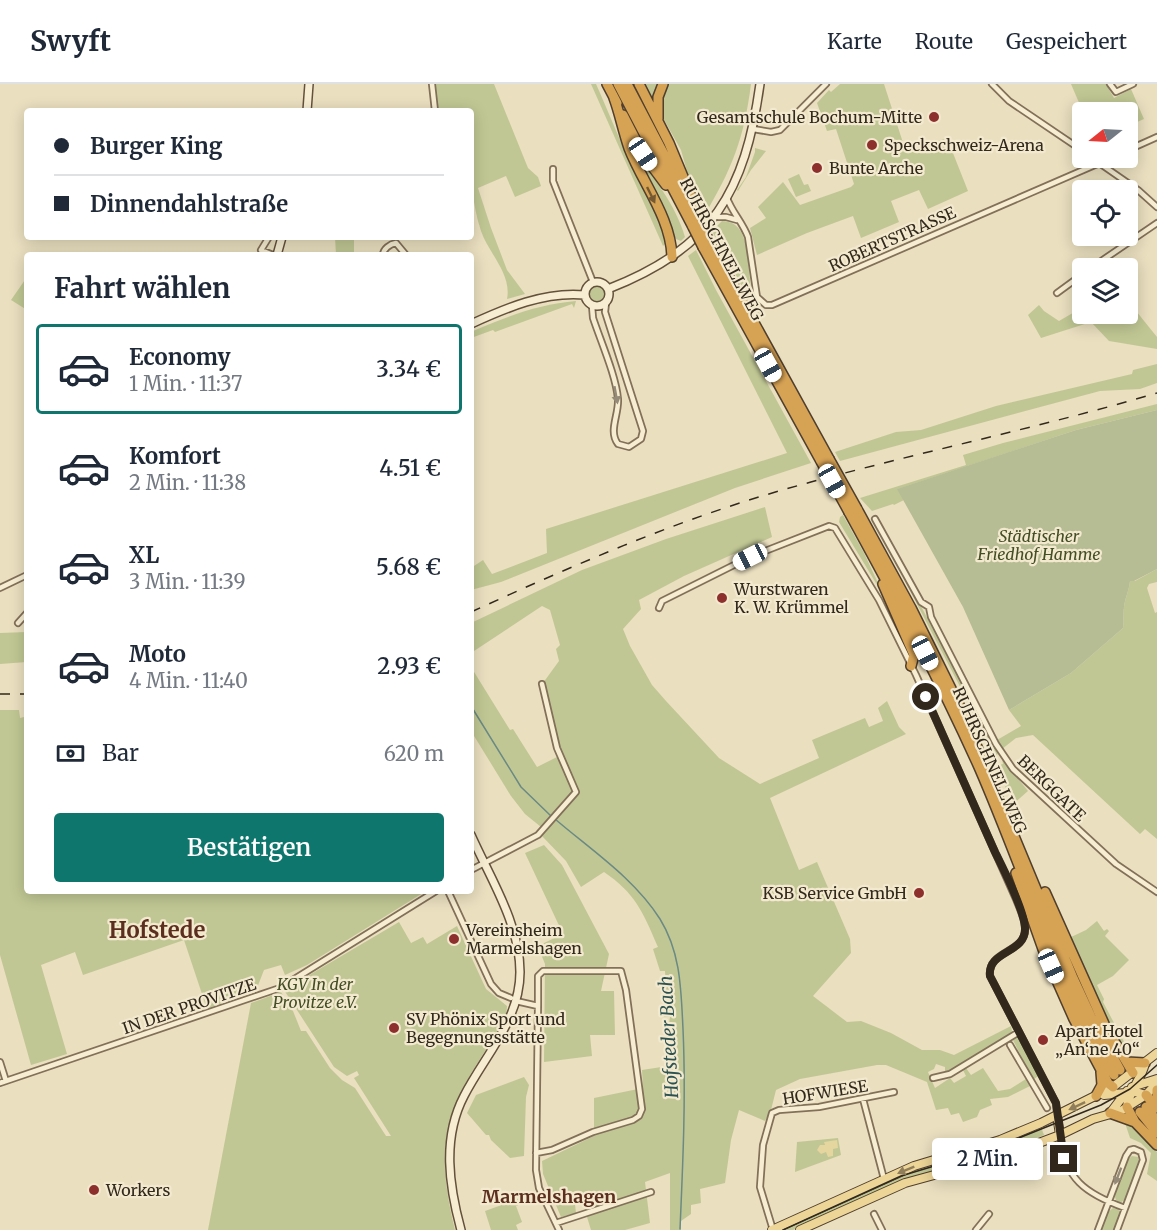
<!DOCTYPE html>
<html lang="de">
<meta charset="utf-8">
<style>
:root{--surface:#fff;--page:#f6f6f7;--text:#1f2937;--muted:#747a83;--line:#e0e1e3;--accent:#0f766e}
body{margin:0;font-family:Merriweather,serif;background:var(--page);color:var(--text);height:100vh;display:flex;flex-direction:column;font-size:22px;white-space:nowrap}
*{box-sizing:border-box;margin:0}
p{font-size:20px;color:var(--muted)}
.icon{flex:none;width:33px;height:33px;fill:none;stroke:currentColor;stroke-width:2;stroke-linecap:round;stroke-linejoin:round}
.map{position:relative;flex:1;overflow:hidden}
.sheet{position:absolute;left:24px;top:168px;width:450px;height:642px;display:flex;flex-direction:column;background:var(--surface);border-radius:6px;box-shadow:0 3px 15px #0003}
.sheet>*{flex:none}
.guide{position:absolute;left:24px;top:24px;width:450px;height:132px;border-radius:6px;box-shadow:0 3px 15px #0003;display:grid;align-content:center;height:132px;padding:0 30px;background:var(--surface)}
.needle{width:39px;rotate:252deg}
.fabs{position:absolute;left:1072px;top:18px;display:grid;gap:12px}
.fabs a{display:grid;place-items:center;width:66px;height:66px;border-radius:6px;background:var(--surface);box-shadow:0 3px 15px #0003;font-size:30px}
.end{position:absolute;width:27px;height:27px;margin:-14px;border:8px solid #32281c;background:#fff;box-shadow:0 0 0 3px #fff}
.from{border-radius:50%}
.bubble{position:absolute;height:42px;border-radius:6px;background:var(--surface);box-shadow:0 3px 15px #0003;font-size:20px;font-weight:600;line-height:42px;text-align:center}
.car{position:absolute;width:18px;height:36px;margin:-18px -9px;border-radius:8px;box-shadow:0 0 4px 2px #0007;background:linear-gradient(#fff 24%,#345 0 40%,#fff 0 76%,#345 0 86%,#fff 0)}
.guide b{display:flex;align-items:center;gap:21px;height:57px;font-size:22px}
.guide b+b{border-top:2px solid var(--line)}
.guide i{width:15px;height:15px;background:var(--text)}
ul{padding:0;list-style:none}
li{display:flex;align-items:center;gap:18px;height:90px;margin:0 12px 9px;padding:0 18px;border:3px solid transparent;border-radius:6px}
li div{flex:1}
li b{display:block;font-size:22px}
li em{font-style:normal;font-weight:600}
li.current{border-color:var(--accent)}
li>.icon{width:54px;height:54px;stroke-width:1.5}
h2{padding:0 30px;font-size:27px;line-height:72px}
.pay{display:flex;align-items:center;gap:15px;height:66px;padding:0 30px;font-size:22px}
.pay p{margin-inline-start:auto}
.button{display:flex;gap:12px;margin-top:auto;padding:12px 30px}
.button a{flex:1;height:69px;border-radius:6px;background:var(--accent);color:#fff;font-size:24px;font-weight:600;line-height:69px;text-align:center}
header{display:flex;align-items:center;gap:36px;box-sizing:border-box;height:84px;padding:0 30px;background:var(--surface);border-bottom:2px solid var(--line)}
header strong{font-size:28px}
nav{display:flex;gap:33px;margin-inline-start:auto;font-size:21px}
.map>svg:first-child{display:block}
</style>
<header>
<strong>Swyft</strong>
<nav><a>Karte</a><a>Route</a><a>Gespeichert</a></nav>
</header>
<div class="map">
<svg width="1157" height="1146" viewBox="0 0 1157 1146">
<rect width="100%" height="100%" fill="#eadfbf"/>
<!-- green -->
<path fill="#c0c794" d="M 435,0 L 494,0 L 528,84 L 538,93 L 541,102 L 515,113 L 506,92 L 478,104 L 491,144 L 507,186 L 525,210 L 507,215 C 512,190 489,170 481,147 C 468,107 471,69 471,27 L 437,27 Z
M 591,0 L 596,0 L 600,9 L 629,77 L 666,152 L 667,158 L 663,162 Z
M 644,0 L 751,0 C 744,55 732,85 704,132 L 694,112 L 681,66 Z
M 840,0 L 884,0 L 906,68 L 947,54 L 968,107 L 928,125 L 919,106 L 891,117 L 899,138 L 861,154 L 853,132 L 807,149 L 757,171 L 750,144 L 766,134 L 758,123 L 783,98 L 800,121 L 851,103 L 854,100 L 836,45 L 827,47 L 817,19 L 829,6 L 831,8 Z
M 1071,0 L 1106,0 L 1114,14 L 1131,5 L 1144,35 L 1128,42 L 1128,28 L 1086,28 L 1082,20 L 1080,21 Z
M 755,64 L 766,67 L 751,86 L 738,107 L 737,106 L 746,93 L 755,68 Z
M 634,66 C 653,93 676,121 685,153 L 681,157 L 676,155 Z
M 799,90 L 804,101 L 808,100 L 811,107 L 796,113 L 788,95 Z
M 722,137 C 755,137 745,190 753,212 C 755,218 759,223 762,228 L 763,230 L 758,232 L 712,147 Z
M 335,153 L 354,153 L 354,171 L 336,171 Z
M 696,166 L 716,206 L 811,379 L 735,404 L 501,498 L 471,506 L 471,484 L 483,476 L 492,490 L 547,469 L 546,445 L 787,369 L 688,172 Z
M 27,193 L 27,226 L 11,216 Z
M589 210a8 8 0 1 1 16 0a8 8 0 1 1-16 0Z
M 576,217 L 574,224 L 572,220 L 495,248 L 493,246 L 471,254 L 471,248 C 505,233 539,220 576,217 Z
M 1128,217 L 1157,253 L 1157,265 L 1109,257 L 1091,238 L 1041,254 L 1028,231 L 1039,221 L 1044,227 L 1059,237 L 1083,223 L 1083,230 L 1128,230 Z
M 1157,280 L 1157,299 L 1140,305 L 1100,307 L 840,377 L 835,368 L 896,348 L 921,346 L 996,322 L 1132,290 L 1133,286 Z
M 1157,320 L 1157,326 L 1076,346 L 898,405 L 904,416 L 894,421 L 893,420 L 872,427 L 860,414 L 966,381 L 963,371 L 1003,359 Z
M 765,423 L 772,453 L 684,492 L 639,516 L 641,525 L 623,545 L 630,562 L 652,601 L 666,617 L 719,674 L 760,700 L 819,674 L 812,656 L 865,634 L 869,643 L 883,637 L 878,624 L 887,617 L 899,643 L 906,650 L 770,714 L 799,786 L 817,778 L 850,855 L 851,869 L 813,912 L 847,938 L 861,937 L 891,949 L 922,966 L 940,966 L 954,971 L 1011,942 L 1012,947 L 1009,952 L 951,986 L 945,988 L 945,983 L 936,980 L 934,985 L 928,988 L 935,1004 L 950,994 L 954,999 L 966,992 L 963,986 L 966,984 L 971,991 L 983,984 L 998,1007 L 1010,1005 L 1026,995 L 1030,1002 L 1008,1013 L 990,1015 L 992,1021 L 980,1026 L 977,1033 L 963,1038 L 959,1029 L 951,1031 L 948,1024 L 936,1026 L 927,998 L 886,981 L 877,981 L 800,995 L 776,1006 L 771,1026 L 765,1037 L 739,1026 L 731,1056 L 725,1099 L 700,1105 L 701,1119 L 691,1121 L 691,1130 L 681,1137 L 681,1146 L 670,1146 L 670,1089 L 645,1098 L 650,1139 L 625,1146 L 591,1146 L 587,1133 L 594,1124 L 588,1108 L 574,1112 L 576,1129 L 561,1133 L 543,1090 L 542,1077 L 594,1052 L 594,1014 L 643,1004 L 642,986 L 668,982 L 667,954 L 670,933 L 664,933 L 663,928 L 667,923 L 665,887 L 660,887 L 653,865 L 658,863 L 657,861 C 643,828 635,809 604,788 L 581,803 L 566,777 L 541,751 L 546,747 L 525,730 L 511,712 L 471,647 L 471,583 L 510,646 L 513,645 L 537,683 L 561,671 L 543,599 L 559,577 L 556,565 L 560,561 L 550,526 L 542,522 L 471,569 L 471,539 L 582,486 L 666,455 Z
M 843,431 L 864,469 L 885,514 L 839,438 L 840,433 Z
M 894,476 L 911,503 L 998,669 L 996,673 L 999,681 L 1003,680 L 1002,675 L 1028,707 L 1013,720 L 967,616 Z
M 1157,485 L 1157,498 L 1149,500 L 1147,504 L 1155,529 L 1157,528 L 1157,755 L 1145,745 L 1140,750 L 1033,651 L 1016,654 L 1002,665 L 997,656 L 1021,642 L 1009,626 L 1071,589 L 1123,544 C 1124,537 1123,531 1124,523 C 1125,514 1129,507 1130,497 L 1135,497 Z
M 27,548 L 27,578 L 0,580 L 0,549 Z
M 24,625 L 27,625 L 27,807 L 426,807 L 307,881 L 285,891 L 281,881 L 264,886 L 257,904 L 207,925 L 184,856 L 83,891 L 75,868 L 41,881 L 67,970 L 31,981 L 0,871 L 0,626 L 19,626 L 20,634 L 24,633 Z
M 544,761 L 562,781 L 609,870 L 601,907 L 614,907 L 615,951 L 590,951 L 592,972 L 544,978 L 545,880 L 539,865 L 542,860 L 563,850 L 525,769 Z
M 1097,837 L 1104,847 L 1107,845 L 1109,847 L 1105,852 L 1129,876 L 1113,892 L 1097,901 L 1104,915 L 1103,918 L 1132,973 L 1130,976 L 1118,960 L 1069,854 L 1086,846 Z
M 399,838 L 411,859 L 423,853 L 427,860 L 457,842 L 486,905 L 507,922 C 507,939 489,960 480,975 C 440,1037 438,1076 455,1146 L 208,1146 L 251,919 L 281,908 L 293,927 L 301,947 L 306,947 L 330,984 L 342,996 L 355,1004 L 386,1052 L 391,1052 L 354,994 L 359,991 L 357,987 L 347,992 L 334,983 L 284,906 Z
M 1016,953 L 1020,956 L 1038,992 L 1033,996 L 1012,954 Z
M 524,993 L 529,1001 L 526,1013 L 524,1072 L 510,1074 L 491,1056 L 489,1051 L 486,1051 L 467,1029 L 476,1011 Z
M 1125,1039 L 1134,1043 L 1157,1068 L 1157,1097 L 1147,1090 L 1151,1069 L 1141,1059 L 1130,1054 Z
M 1041,1043 L 1044,1051 L 1002,1069 L 950,1083 L 948,1075 L 985,1064 Z
M 838,1054 L 841,1071 L 795,1088 L 797,1058 Z
M 1132,1072 L 1138,1073 L 1140,1080 L 1126,1115 L 1120,1119 L 1116,1116 L 1114,1110 L 1128,1075 Z
M 944,1076 L 946,1084 L 896,1100 L 793,1146 L 779,1146 L 912,1087 Z
M 527,1112 L 528,1117 L 516,1122 L 522,1138 L 516,1141 L 518,1146 L 491,1146 L 485,1127 Z
M 1113,1124 L 1118,1125 L 1121,1129 L 1115,1146 L 1101,1146 L 1108,1128 Z"/>
<!-- sand -->
<path fill="#e5d59e" d="M 837,1056 L 838,1064 L 833,1065 L 833,1072 L 828,1073 L 826,1068 L 821,1070 L 817,1066 L 820,1061 L 825,1061 L 824,1058 Z"/>
<!-- cemetery -->
<path fill="#b6bc94" d="M 1157,326 L 1157,485 L 1134,497 L 1130,497 C 1129,507 1125,514 1124,523 C 1123,531 1124,537 1123,544 L 1071,589 L 1009,626 L 963,523 L 897,405 L 1076,346 Z"/>
<g fill="none" stroke-linecap="round" stroke-linejoin="round">
<!-- stream -->
<path stroke="#6a8a83" stroke-width="1.5" d="M 471,622 L 521,703 L 551,732
M 555,735 C 591,766 634,794 660,835 C 681,869 681,906 683,945 C 686,1012 683,1077 680,1145"/>
<!-- street casing -->
<g stroke="#827059" stroke-width="8">
<path id="street" d="M 432,0 L 435,27
M 992,0 L 1009,17 L 1083,67
M 1110,0 L 1116,8 L 1133,0
M 753,45 L 771,48 L 780,46 L 826,0
M 1128,66 L 1157,53
M 1092,74 L 1138,106 L 1157,123
M 553,85 L 553,97 L 593,198
M 727,114 C 732,128 743,139 748,153 L 757,213 L 766,221 L 772,221 L 1111,74
M 713,133 L 726,133 L 737,136
M 269,153 L 261,166 L 273,171
M 383,171 C 383,165 390,160 396,159 L 406,171
M 1091,184 L 1157,139
M 1057,209 L 1083,190
M 592,222 L 593,234 C 601,258 616,292 618,315 C 619,331 608,347 618,360 L 629,363 L 641,355 L 643,347 L 605,228 L 606,219
M 875,435 L 921,518 L 929,523 L 931,533 L 996,660 L 1013,685 L 1116,780 L 1157,808
M 0,504 L 27,491
M 659,524 L 662,517 L 750,473 L 829,442 L 835,444 L 879,516 L 916,591 L 1016,815 C 1019,823 1024,833 1025,842 C 1028,870 987,865 990,892 L 1056,1019 L 1057,1031
M 18,539 L 27,529
M 471,786 L 538,751 L 576,708 L 557,664 L 542,600
M 448,807 L 491,900 L 499,909 L 511,914
M 516,917 L 538,922 L 536,1086 L 539,1104 L 559,1146
M 1010,961 L 1047,1024
M 0,978 L 6,997
M 933,994 L 950,990 L 1019,948
M 0,999 L 280,904 L 436,807
M 863,1015 L 884,1095
M 1060,1051 C 1064,1095 1086,1110 1125,1124
M 536,1069 L 552,1066 L 593,1048 L 633,1036 L 639,1032 L 642,1025 L 626,906 L 621,887 L 543,887 L 538,892 L 538,922
M 874,1130 L 882,1146
M 556,1139 L 651,1108
M 773,1146 L 760,1103 L 763,1061 L 772,1029 L 779,1026 L 819,1023 L 894,1008
M 976,1146 L 989,1130
M 1098,1146 L 1126,1072 L 1130,1066 L 1134,1065 L 1141,1068 L 1143,1076 L 1117,1146"/>
</g>
<!-- secondary casing -->
<g stroke="#64513c" stroke-width="10">
<path id="secondary" d="M 307,27 L 309,0
M 277,171 L 282,153
M585 210a12 12 0 1 1 24 0a12 12 0 1 1-24 0Z
M 608,205 C 713,164 745,108 760,0
M 471,240 C 506,224 545,207 585,211
M 461,1146 C 449,1102 442,1054 464,1012 C 485,971 520,936 520,888 C 520,840 490,794 471,751"/>
</g>
<!-- primary casing -->
<g stroke="#503f2d" stroke-width="10">
<path id="primary" d="M 1132,1003 L 1157,995
M 1104,1011 L 1136,1008 L 1146,1011
M 1127,1023 C 1128,1008 1142,995 1145,979
M 1111,1028 L 1127,1007
M 1057,1031 L 1060,1051
M 772,1146 L 914,1082 L 1000,1056 L 1041,1039 L 1113,1003 L 1157,969
M 800,1146 L 905,1099 L 1007,1071 L 1060,1051 L 1093,1035 L 1121,1027 L 1146,1011 L 1157,999"/>
</g>
<!-- highway casing -->
<g stroke="#503f2d" stroke-width="12">
<path id="highway" d="M 607,0 L 617,19
M 618,0 L 693,143
M 627,0 L 699,137
M 639,0 L 669,59 L 691,112
M 614,14 C 620,30 623,47 629,64 C 643,100 671,134 672,173
M 623,31 L 643,70 L 666,101
M 658,35 L 658,13 L 663,0
M 709,157 L 829,375
M 703,163 L 821,377
M 857,425 L 911,524 L 962,627 L 1073,894 L 1091,933 L 1120,986
M 849,428 C 895,512 940,596 979,683 C 1024,786 1056,894 1114,991
M 883,500 L 914,571 L 911,582
M 1016,789 L 1043,865 L 1074,935 L 1108,999 L 1113,1003
M 1045,808 L 1105,942 L 1133,989
M 1127,978 L 1145,979
M 1157,1006 L 1157,1017
M 1146,1011 L 1157,1024
M 1096,1012 L 1102,1001 L 1101,988
M 1127,1023 L 1135,1038 L 1157,1061
M 1146,1023 L 1157,1037
M 1140,1028 L 1157,1049
M 1110,1029 L 1135,1038"/>
</g>
<!-- street -->
<use href="#street" stroke="#f6edd2" stroke-width="4.5"/>
<!-- secondary -->
<use href="#secondary" stroke="#f6edd2" stroke-width="7"/>
<!-- primary -->
<use href="#primary" stroke="#edd598" stroke-width="8"/>
<!-- highway -->
<use href="#highway" stroke="#d6a254" stroke-width="9"/>
<!-- tram -->
<path stroke="#32281c" stroke-width="1.5" d="M 783,1146 L 901,1092 L 994,1064 L 1101,1021 L 1130,1005 L 1157,981"/>
<!-- rail -->
<path stroke="#32281c" stroke-width="1.5" stroke-dasharray="10 10" stroke-linecap="butt" d="M 471,528 C 572,482 672,438 779,407 C 904,371 1032,346 1157,309
M 0,610 L 27,610"/>
<!-- highway-bridge casing -->
<g stroke="#503f2d" stroke-width="12" stroke-linecap="butt">
<path id="highway-bridge" d="M 699,137 L 709,157
M 693,143 L 703,163
M 829,375 L 857,425
M 821,377 L 849,428"/>
</g>
<!-- highway-bridge -->
<use href="#highway-bridge" stroke="#d6a254" stroke-width="9"/>
</g>
<!-- one-way arrows -->
<defs><path id="oneway-solid" d="M-6-.8H1V-3.2L6.5 0L1 3.2V.8H-6Z" transform="scale(1.5)"/></defs>
<use fill="#745932" href="#oneway-solid" transform="translate(651 111) rotate(64)"/>
<g fill="#948a77">
<use href="#oneway-solid" transform="translate(616 311) rotate(80)"/>
<use href="#oneway-solid" transform="translate(1118 1092) rotate(111)"/>
</g>
<g fill="#907e5a">
<use href="#oneway-solid" transform="translate(1077 1022) rotate(155)"/>
<use href="#oneway-solid" transform="translate(906 1086) rotate(158)"/>
</g>
<g fill="none" stroke-linecap="round" stroke-linejoin="round">
<!-- route -->
<path stroke="#32281c" stroke-width="8" d="M 926,613 C 949,664 972,716 995,768 C 1004,786 1024,825 1025,844 C 1026,870 987,866 990,892 L 1056,1019 L 1064,1075"/>
</g>
<!-- markers -->
<g fill="#8d302d" stroke="#f3e9ce" stroke-width="2">
<circle cx="934" cy="33" r="6"/>
<circle cx="872" cy="61" r="6"/>
<circle cx="817" cy="84" r="6"/>
<circle cx="722" cy="514" r="6"/>
<circle cx="919" cy="809" r="6"/>
<circle cx="454" cy="855" r="6"/>
<circle cx="394" cy="944" r="6"/>
<circle cx="1043" cy="956" r="6"/>
<circle cx="94" cy="1106" r="6"/>
</g>
<g text-anchor="middle" stroke-width="4.5" stroke-linejoin="round" paint-order="stroke">
<!-- poi labels -->
<g font-size="16" fill="#32281c" stroke="#f3e9ce" text-anchor="start">
<text x="922" y="39" text-anchor="end">Gesamtschule Bochum-Mitte</text>
<text x="884" y="67">Speckschweiz-Arena</text>
<text x="829" y="90">Bunte Arche</text>
<text x="734" y="511">Wurstwaren<tspan x="734" dy="18">K. W. Krümmel</tspan></text>
<text x="907" y="815" text-anchor="end">KSB Service GmbH</text>
<text x="466" y="852">Vereinsheim<tspan x="466" dy="18">Marmelshagen</tspan></text>
<text x="406" y="941">SV Phönix Sport und<tspan x="406" dy="18">Begegnungsstätte</tspan></text>
<text x="1055" y="953">Apart Hotel<tspan x="1055" dy="18">„An‘ne 40“</tspan></text>
<text x="106" y="1112">Workers</text>
</g>
<!-- street labels -->
<g font-size="16" fill="#32281c" stroke="#f3e9ce">
<text transform="translate(892 155) rotate(-24)" y="6">ROBERTSTRASSE</text>
<text transform="translate(722 165) rotate(62)" y="6">RUHRSCHNELLWEG</text>
<text transform="translate(990 676) rotate(66)" y="6">RUHRSCHNELLWEG</text>
<text transform="translate(1052 704) rotate(44)" y="6">BERGGATE</text>
<text transform="translate(189 922) rotate(-19)" y="6">IN DER PROVITZE</text>
<text transform="translate(825 1008) rotate(-9)" y="6">HOFWIESE</text>
</g>
<!-- park labels -->
<g font-size="16" font-style="italic" fill="#424e24" stroke="#f3e9ce">
<text x="1039" y="458">Städtischer<tspan x="1039" dy="18">Friedhof Hamme</tspan></text>
<text x="315" y="906">KGV In der<tspan x="315" dy="18">Provitze e.V.</tspan></text>
</g>
<!-- water labels -->
<g font-size="18" font-style="italic" fill="#2c5251" stroke="#f3e9ce">
<text transform="translate(669 953) rotate(-93)" y="6">Hofsteder Bach</text>
</g>
<!-- neighbourhood labels -->
<g font-size="18" font-weight="bold" fill="#5c2e1f" stroke="#f3e9ce">
<text x="549" y="1119">Marmelshagen</text>
</g>
<!-- district labels -->
<g font-size="22" font-weight="bold" fill="#5c2e1f" stroke="#f3e9ce">
<text x="157" y="854">Hofstede</text>
</g>
</g>
</svg>
<div class="fabs">
<a><svg class="needle" viewBox="-14 -14 28 28"><path d="M0-13l5 13h-10z" fill="#e53935"/><path d="M0 13l5-13h-10z" fill="#747a83"/></svg></a>
<a><svg class="icon" aria-label="locate" viewBox="0 0 24 24"><circle cx="12" cy="12" r="6"/><path d="M12 2v4M12 18v4M2 12h4M18 12h4"/></svg></a>
<a><svg class="icon" aria-label="layers" viewBox="0 0 24 24"><path d="M12 4l9 5-9 5-9-5zM3 14l9 5 9-5"/></svg></a>
</div>
<i class="end from" style="left:926px;top:613px"></i>
<i class="end" style="left:1064px;top:1075px"></i>
<div class="bubble" style="left:932px;top:1054px;width:111px">2 Min.</div>
<i class="car" style="left:643px;top:70px;rotate:146deg"></i>
<i class="car" style="left:768px;top:281px;rotate:151deg"></i>
<i class="car" style="left:832px;top:397px;rotate:151deg"></i>
<i class="car" style="left:750px;top:473px;rotate:243deg"></i>
<i class="car" style="left:925px;top:569px;rotate:153deg"></i>
<i class="car" style="left:1051px;top:882px;rotate:156deg"></i>
<div class="guide">
<b><i class="from"></i>Burger King</b>
<b><i></i>Dinnendahlstraße</b>
</div>
<section class="sheet">
<h2>Fahrt wählen</h2>
<ul>
<li class="current"><svg class="icon" aria-label="car" viewBox="0 0 24 24"><path d="M5 17H2v-5l4-1 3-4h7l3 4 3 1v5h-3M9 17h6M6 11h13"/><circle cx="7" cy="17" r="2"/><circle cx="17" cy="17" r="2"/></svg><div><b>Economy</b><p>1 Min. · 11:37</p></div><em>3.34 €</em></li>
<li><svg class="icon" aria-label="car" viewBox="0 0 24 24"><path d="M5 17H2v-5l4-1 3-4h7l3 4 3 1v5h-3M9 17h6M6 11h13"/><circle cx="7" cy="17" r="2"/><circle cx="17" cy="17" r="2"/></svg><div><b>Komfort</b><p>2 Min. · 11:38</p></div><em>4.51 €</em></li>
<li><svg class="icon" aria-label="car" viewBox="0 0 24 24"><path d="M5 17H2v-5l4-1 3-4h7l3 4 3 1v5h-3M9 17h6M6 11h13"/><circle cx="7" cy="17" r="2"/><circle cx="17" cy="17" r="2"/></svg><div><b>XL</b><p>3 Min. · 11:39</p></div><em>5.68 €</em></li>
<li><svg class="icon" aria-label="car" viewBox="0 0 24 24"><path d="M5 17H2v-5l4-1 3-4h7l3 4 3 1v5h-3M9 17h6M6 11h13"/><circle cx="7" cy="17" r="2"/><circle cx="17" cy="17" r="2"/></svg><div><b>Moto</b><p>4 Min. · 11:40</p></div><em>2.93 €</em></li>
</ul>
<div class="pay"><svg class="icon" aria-label="cash" viewBox="0 0 24 24"><path d="M3 7h18v10H3z"/><circle cx="12" cy="12" r="2"/></svg>Bar<p>620 m</p></div>
<div class="button"><a>Bestätigen</a></div>
</section>
</div>
